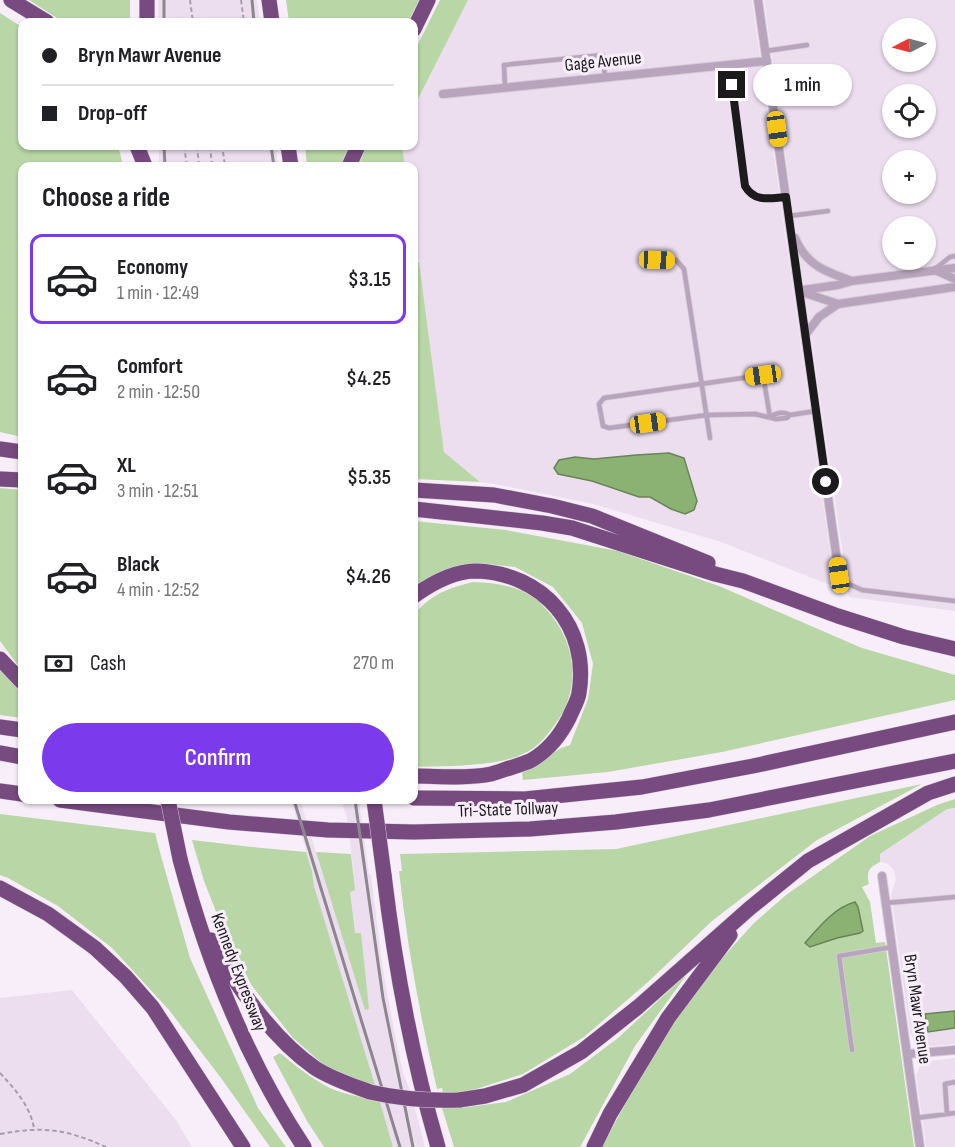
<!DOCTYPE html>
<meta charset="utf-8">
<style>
:root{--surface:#fff;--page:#f2f2f2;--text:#202124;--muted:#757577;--line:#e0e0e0;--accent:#7c3aed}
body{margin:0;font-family:"Sofia Sans Condensed",sans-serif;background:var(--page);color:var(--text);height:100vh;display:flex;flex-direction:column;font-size:22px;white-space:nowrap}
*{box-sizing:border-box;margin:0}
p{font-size:20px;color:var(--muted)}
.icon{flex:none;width:33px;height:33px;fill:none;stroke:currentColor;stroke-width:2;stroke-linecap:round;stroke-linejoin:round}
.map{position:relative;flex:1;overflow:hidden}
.sheet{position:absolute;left:18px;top:162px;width:400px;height:642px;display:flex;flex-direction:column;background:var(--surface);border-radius:12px;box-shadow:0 2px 4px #0004}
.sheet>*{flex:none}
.guide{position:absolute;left:18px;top:18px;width:400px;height:132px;border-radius:12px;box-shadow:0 2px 4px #0004;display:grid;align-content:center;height:132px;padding:0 24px;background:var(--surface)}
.needle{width:39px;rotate:264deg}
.fabs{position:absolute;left:882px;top:18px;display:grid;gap:12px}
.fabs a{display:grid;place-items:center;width:54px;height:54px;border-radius:50%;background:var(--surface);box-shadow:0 2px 4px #0004;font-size:30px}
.end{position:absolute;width:27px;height:27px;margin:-14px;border:8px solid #1d1a1e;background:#fff;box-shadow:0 0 0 3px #fff}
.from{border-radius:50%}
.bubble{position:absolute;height:42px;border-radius:21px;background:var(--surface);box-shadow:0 2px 4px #0004;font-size:20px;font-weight:600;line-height:42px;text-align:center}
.car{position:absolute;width:18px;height:36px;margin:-18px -9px;border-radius:8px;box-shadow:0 0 4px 2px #0007;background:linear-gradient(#f5c518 24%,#345 0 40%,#f5c518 0 76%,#345 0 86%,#f5c518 0)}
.guide b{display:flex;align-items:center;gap:21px;height:57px;font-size:22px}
.guide b+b{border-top:2px solid var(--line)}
.guide i{width:15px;height:15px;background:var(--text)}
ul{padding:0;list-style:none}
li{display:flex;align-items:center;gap:18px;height:90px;margin:0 12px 9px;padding:0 12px;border:3px solid transparent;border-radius:12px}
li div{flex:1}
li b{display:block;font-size:22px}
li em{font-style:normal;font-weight:600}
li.current{border-color:var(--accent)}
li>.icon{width:54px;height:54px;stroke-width:1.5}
h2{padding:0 24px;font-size:27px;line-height:72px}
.pay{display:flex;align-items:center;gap:15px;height:66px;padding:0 24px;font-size:22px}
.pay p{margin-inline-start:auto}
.primary-button{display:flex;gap:12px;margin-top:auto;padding:12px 24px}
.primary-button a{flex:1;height:69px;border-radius:36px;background:var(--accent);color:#fff;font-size:24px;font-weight:600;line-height:69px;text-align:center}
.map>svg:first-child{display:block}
</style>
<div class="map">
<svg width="955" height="1147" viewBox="0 0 955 1147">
<rect width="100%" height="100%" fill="#f8eefa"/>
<!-- built -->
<path fill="#ecdeef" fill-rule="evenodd" d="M 158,0 L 257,0 L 260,22 L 158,22 Z
M 468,0 L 752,0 L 835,587 L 721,542 L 593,504 L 500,485 L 480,482 L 444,452 L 414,224 L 414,166 L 405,166 L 402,146 L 414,146 L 414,107 Z
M 764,0 L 955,0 L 955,611 L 849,597 L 803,283 ZM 892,28 L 926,28 L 926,62 L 892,62 ZM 892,94 L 926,94 L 926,128 L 892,128 ZM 892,160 L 926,160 L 926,194 L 892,194 ZM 892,226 L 926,226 L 926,260 L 892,260 Z
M 159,146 L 276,146 L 278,166 L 159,166 Z
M 291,800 L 300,800 L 322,872 L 354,874 L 347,818 L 341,800 L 359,800 L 369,875 L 371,874 L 382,964 L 394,1030 L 403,1073 L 411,1093 L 425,1147 L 393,1147 L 314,886 L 312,871 Z
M 955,808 L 955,1044 L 923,1047 L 915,1042 L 910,1032 L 891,895 L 896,879 L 893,869 L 888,864 L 880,862 L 880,854 L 947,809 Z
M 72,990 L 176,1120 L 192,1147 L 0,1147 L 0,998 Z
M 955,1058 L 955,1147 L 926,1147 L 916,1075 L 920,1066 L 930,1061 Z"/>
<!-- green -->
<path fill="#b9d7a6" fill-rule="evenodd" d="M 29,0 L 130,0 L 130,22 L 63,22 Z
M 286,0 L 419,0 L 408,22 L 289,22 Z
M 440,0 L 468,0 L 414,107 L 414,52 Z
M 0,13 L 22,27 L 22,146 L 118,146 L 123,165 L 123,166 L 22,166 L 22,437 L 0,432 Z
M 305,146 L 349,146 L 340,166 L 307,166 Z
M 367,146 L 402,146 L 405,166 L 358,166 Z
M 419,262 L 444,452 L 480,482 L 414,479 L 414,263 Z
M 0,488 L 22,490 L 22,671 L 0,641 Z
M 414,521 L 506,530 L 618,551 L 719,586 L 862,648 L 955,675 L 955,700 L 722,752 L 608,772 L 523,780 L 522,773 L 561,748 L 570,745 L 588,699 L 593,664 L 582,623 L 553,587 L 515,567 L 488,564 L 462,567 L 414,590 Z
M 473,582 C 494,583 517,585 534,598 C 538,600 541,604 544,607 C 577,641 583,690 553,727 C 546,737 537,747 527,752 C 500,767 445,766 414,767 L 414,614 C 434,593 446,589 473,582 Z
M 0,669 L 22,694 L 22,718 L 0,715 Z
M 922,784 L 817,840 L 712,921 L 648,982 L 584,1037 L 523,1074 L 476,1089 L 457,1094 L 443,1094 L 442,1088 L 437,1089 C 420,1017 407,945 399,871 L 402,871 L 400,854 L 616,849 Z
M 955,799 L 955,808 L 947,809 L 880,854 L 880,862 C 869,867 866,872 869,884 L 862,887 L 870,902 L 876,943 L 885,942 L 914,1147 L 602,1147 L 658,1043 L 709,973 L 753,924 L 786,895 L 870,836 L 937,805 ZM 850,903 L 860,933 L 837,938 L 831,940 Z
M 0,814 L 155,833 L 161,856 L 190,958 L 258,1108 L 286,1147 L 270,1147 L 221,1078 L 169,1010 L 112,948 L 58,906 L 8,878 L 0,875 Z
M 192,840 L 252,847 L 306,852 L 312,871 L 314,886 L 375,1085 L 348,1078 L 324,1065 L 293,1038 L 252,986 L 224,932 L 204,881 Z
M 316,852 L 351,854 L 355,890 L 350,892 L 355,933 L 361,933 L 369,1009 L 365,1010 Z
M 688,973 L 635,1046 L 580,1147 L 454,1147 L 442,1108 L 460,1108 L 506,1102 L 570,1074 L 618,1038 Z
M 280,1053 C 296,1066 312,1079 330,1088 C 346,1095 364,1097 380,1102 L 393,1147 L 324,1147 L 307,1121 L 273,1057 Z"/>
<!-- water -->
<path fill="#8bb272" stroke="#6a8459" stroke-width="1.5" d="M 669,453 L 684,458 L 697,501 L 694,510 L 685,514 L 671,509 L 650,497 L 639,497 L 592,481 L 558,474 L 554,468 L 559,460 L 575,457 L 594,459 L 636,455 Z
M 855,902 L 858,907 L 863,931 L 860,933 L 837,938 L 810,947 L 805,943 C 818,928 835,907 855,902 Z
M 955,1011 L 955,1028 L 928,1032 L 925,1014 Z"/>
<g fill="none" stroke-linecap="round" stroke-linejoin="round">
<!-- lane casing -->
<g stroke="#d5ccd7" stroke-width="6">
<path id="lane" d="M 766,51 L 807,45
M 730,65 L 745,186 C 754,203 770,198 786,197
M 505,87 L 504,65 L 603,55 L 605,77
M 789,216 L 828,211
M 657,260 L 676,260 L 684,269 L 710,438
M 935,269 L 950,257 L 955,256
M 770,417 L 763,375 L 604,398 L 599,404 L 603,426 L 609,428 L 707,415 L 755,414 L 776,419 L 787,418 L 790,415
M 770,417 C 776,413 783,411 790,415 L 816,411
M 839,575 L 844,582 L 862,590 L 955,601
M 886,903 L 955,897
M 852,1050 L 839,956 L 892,947
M 947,1114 L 945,1084 L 955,1082
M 916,1118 L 955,1113"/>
</g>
<!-- street casing -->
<g stroke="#d5ccd7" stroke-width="10">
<path id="street" d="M 758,0 L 839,575
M 443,94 L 767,61
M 795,238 C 806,265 826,272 852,281
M 935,270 L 955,279
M 803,290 L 838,285 L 852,281 L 955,268
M 799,291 L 838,304 L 955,287
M 806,334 L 819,317 L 838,304
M 882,876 L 920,1147
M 908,1054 L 955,1050"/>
</g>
<!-- highway casing -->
<g stroke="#d5ccd7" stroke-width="16">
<path id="highway" d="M 11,0 L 47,22
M 147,0 L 147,22
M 269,0 L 272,22
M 414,29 L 428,0
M 137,146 L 145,166
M 288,146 L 291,166
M 349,166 L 358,146
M 0,449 L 22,452
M 0,479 L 22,480
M 414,490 L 494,495 L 552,506 L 592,516 L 708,563
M 414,509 L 542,523 L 572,528 L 715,574 L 743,581 L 838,616 L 904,637 L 955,649
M 414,596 C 432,583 453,571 476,571 C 543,573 590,627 579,693 C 578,701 572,710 569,718 C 560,736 548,751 530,761 C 525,763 519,765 513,767 C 506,769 498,772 491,774 C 466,779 439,776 414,776
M 0,659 L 22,682
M 0,727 L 22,730
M 0,753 L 22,757
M 0,791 L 22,794
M 414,798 L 525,799 L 642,787 L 753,766 L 955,722
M 60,800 L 229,822 L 328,830 L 414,832 L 530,829 L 616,822 L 709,810 L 955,761
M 180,859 C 207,961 246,1059 304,1147
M 384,875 C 395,967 412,1058 438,1147
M 0,888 L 48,914 L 95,948 L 126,977 L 153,1008 L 243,1147
M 211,940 C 235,985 273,1039 315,1068 C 332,1079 351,1085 370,1092
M 459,1100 L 485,1096 L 523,1085 L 581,1052 L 638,1007 L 750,908 L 808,861 L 928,793 L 955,784
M 594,1147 L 610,1114 L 668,1018 L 730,935"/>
</g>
<!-- path -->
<path stroke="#a69fa8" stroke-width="2" stroke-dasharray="4.5 3" stroke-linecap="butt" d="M 190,0 L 193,22
M 241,0 L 244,22
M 184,146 L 187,166
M 197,146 L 199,166
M 210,146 L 212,166
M 223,152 L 225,166
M 0,1073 C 15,1089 30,1106 34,1128
M 0,1134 C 44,1126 66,1129 106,1147"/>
<!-- lane -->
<use href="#lane" stroke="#b9a4be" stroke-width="4.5"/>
<!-- street -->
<use href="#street" stroke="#b9a4be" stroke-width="8"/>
<!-- highway -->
<use href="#highway" stroke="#774a80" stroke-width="15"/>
<!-- rail -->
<path stroke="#8c868e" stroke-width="3" d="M 164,0 L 164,22
M 252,0 L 254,22
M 164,146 L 165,166
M 271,146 L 274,166
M 294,800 L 400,1147
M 355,800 L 383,998 L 413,1147"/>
<!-- highway-bridge casing -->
<g stroke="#d5ccd7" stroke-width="16" stroke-linecap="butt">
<path id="highway-bridge" d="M 168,800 L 180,859
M 374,800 L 384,875
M 370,1092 C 400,1099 428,1101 459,1100"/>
</g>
<!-- highway-bridge -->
<use href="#highway-bridge" stroke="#774a80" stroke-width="15"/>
</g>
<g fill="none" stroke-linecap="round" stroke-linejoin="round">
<!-- route -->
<path stroke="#1d1a1e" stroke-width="8" d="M 732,85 L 745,186 C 755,203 770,198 786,197 L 826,482"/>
</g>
<g text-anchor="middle" stroke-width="6" stroke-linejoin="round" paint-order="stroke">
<!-- street labels -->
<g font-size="18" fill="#1d1a1e" stroke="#f8eefa">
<text transform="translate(603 61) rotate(-6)" y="6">Gage Avenue</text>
<text transform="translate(508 809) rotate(-2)" y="6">Tri-State Tollway</text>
<text transform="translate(239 972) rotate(69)" y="6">Kennedy Expressway</text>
<text transform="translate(918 1009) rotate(82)" y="6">Bryn Mawr Avenue</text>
</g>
</g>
</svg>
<div class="fabs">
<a><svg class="needle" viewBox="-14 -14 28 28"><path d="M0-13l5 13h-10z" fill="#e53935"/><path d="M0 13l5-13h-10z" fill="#757577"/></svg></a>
<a><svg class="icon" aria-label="locate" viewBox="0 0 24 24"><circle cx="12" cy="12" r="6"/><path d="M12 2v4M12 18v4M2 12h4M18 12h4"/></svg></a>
<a>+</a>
<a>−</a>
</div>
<i class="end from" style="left:826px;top:482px"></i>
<i class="end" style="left:732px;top:85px"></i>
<div class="bubble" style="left:753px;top:64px;width:99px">1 min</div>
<i class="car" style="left:777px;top:129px;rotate:172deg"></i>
<i class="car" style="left:657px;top:260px;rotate:92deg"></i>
<i class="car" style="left:763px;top:375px;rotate:262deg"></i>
<i class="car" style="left:648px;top:423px;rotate:82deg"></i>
<i class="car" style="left:839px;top:575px;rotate:352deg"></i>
<div class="guide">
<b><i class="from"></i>Bryn Mawr Avenue</b>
<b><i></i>Drop-off</b>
</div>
<section class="sheet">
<h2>Choose a ride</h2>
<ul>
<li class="current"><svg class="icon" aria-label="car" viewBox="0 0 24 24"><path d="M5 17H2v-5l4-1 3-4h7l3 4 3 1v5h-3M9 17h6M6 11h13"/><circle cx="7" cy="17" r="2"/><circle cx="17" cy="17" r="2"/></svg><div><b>Economy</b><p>1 min · 12:49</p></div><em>$3.15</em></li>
<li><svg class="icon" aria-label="car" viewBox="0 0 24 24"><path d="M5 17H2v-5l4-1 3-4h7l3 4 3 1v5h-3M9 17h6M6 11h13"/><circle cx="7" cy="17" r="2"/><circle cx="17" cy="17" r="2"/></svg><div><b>Comfort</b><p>2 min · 12:50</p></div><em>$4.25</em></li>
<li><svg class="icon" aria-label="car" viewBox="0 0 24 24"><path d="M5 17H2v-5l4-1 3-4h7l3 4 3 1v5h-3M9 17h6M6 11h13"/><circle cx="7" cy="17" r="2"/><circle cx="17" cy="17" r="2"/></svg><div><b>XL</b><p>3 min · 12:51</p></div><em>$5.35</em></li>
<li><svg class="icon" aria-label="car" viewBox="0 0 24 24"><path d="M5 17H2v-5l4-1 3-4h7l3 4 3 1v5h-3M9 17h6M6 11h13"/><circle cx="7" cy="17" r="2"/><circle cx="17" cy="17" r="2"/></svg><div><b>Black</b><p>4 min · 12:52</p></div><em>$4.26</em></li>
</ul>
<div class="pay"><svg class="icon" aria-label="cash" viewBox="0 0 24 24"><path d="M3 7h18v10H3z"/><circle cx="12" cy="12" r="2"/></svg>Cash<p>270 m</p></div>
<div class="primary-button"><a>Confirm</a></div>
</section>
</div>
